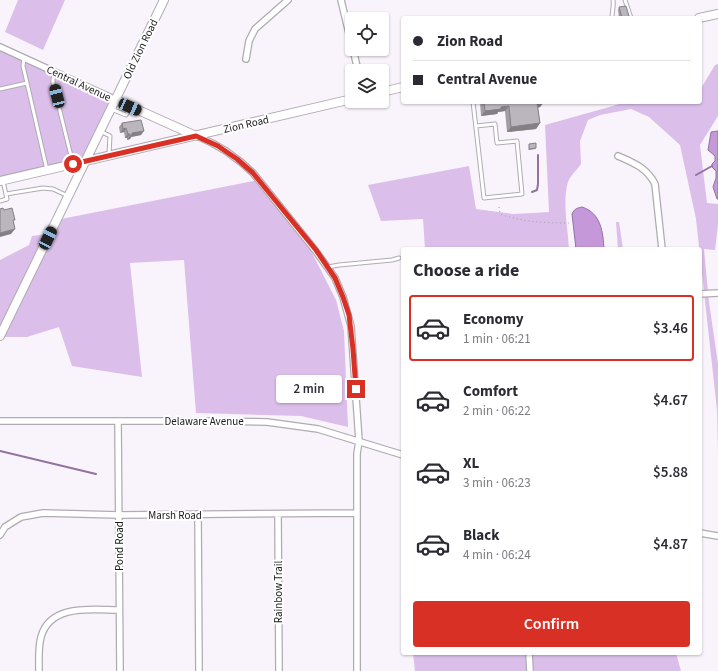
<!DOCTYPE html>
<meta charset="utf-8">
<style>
:root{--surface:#fff;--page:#f2f2f3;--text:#2b2b33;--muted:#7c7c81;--line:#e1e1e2;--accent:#d93025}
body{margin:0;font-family:"Source Sans 3",sans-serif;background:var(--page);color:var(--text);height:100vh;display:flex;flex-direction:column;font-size:15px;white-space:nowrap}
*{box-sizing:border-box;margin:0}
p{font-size:13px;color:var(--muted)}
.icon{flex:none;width:22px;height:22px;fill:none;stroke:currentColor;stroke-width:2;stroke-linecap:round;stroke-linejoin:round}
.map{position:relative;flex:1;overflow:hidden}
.drawer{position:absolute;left:401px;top:247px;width:301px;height:408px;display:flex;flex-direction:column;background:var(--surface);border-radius:4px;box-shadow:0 1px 3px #0004}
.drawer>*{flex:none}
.banner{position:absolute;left:401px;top:16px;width:301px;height:88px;border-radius:4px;box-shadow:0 1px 3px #0004;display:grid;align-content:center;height:88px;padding:0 12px;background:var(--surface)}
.buttons{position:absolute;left:345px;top:12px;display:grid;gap:8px}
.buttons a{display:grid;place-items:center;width:44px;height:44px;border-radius:4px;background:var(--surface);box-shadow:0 1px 3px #0004;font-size:20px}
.end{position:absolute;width:18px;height:18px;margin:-9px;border:5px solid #d93025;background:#fff;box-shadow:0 0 0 2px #fff}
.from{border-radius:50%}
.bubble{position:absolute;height:28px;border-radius:4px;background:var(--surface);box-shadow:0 1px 3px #0004;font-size:13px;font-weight:600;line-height:28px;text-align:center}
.car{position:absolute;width:12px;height:24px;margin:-12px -6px;border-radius:5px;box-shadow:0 0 3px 1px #0007;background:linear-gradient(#222 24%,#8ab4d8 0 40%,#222 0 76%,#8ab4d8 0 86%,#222 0)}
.banner b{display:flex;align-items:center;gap:14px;height:38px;font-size:15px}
.banner b+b{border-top:1px solid var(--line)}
.banner i{width:10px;height:10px;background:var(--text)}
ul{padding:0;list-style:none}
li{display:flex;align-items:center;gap:12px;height:66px;margin:0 8px 6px;padding:0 4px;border:2px solid transparent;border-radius:4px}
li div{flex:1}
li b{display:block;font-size:15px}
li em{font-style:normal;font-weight:600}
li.selected{border-color:var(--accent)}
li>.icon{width:36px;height:36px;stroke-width:1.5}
h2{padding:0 12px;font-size:18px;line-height:48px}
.primary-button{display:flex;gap:8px;margin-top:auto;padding:8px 12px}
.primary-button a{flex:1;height:46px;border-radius:4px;background:var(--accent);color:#fff;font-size:16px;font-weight:600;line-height:46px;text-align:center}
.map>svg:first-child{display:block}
</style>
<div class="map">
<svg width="718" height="671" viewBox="0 0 718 671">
<rect width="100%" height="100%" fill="#f9f4fb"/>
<!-- green -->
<path fill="#dbbfea" d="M 18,0 L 65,0 L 43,50 L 5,32 Z
M 0,47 L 50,70 L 109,102 L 85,161 L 0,181 Z
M 718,64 L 718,116 L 700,145 L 707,203 L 718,204 L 718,225 L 715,250 L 704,249 L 709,302 L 718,364 L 718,453 L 717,410 L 696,219 L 680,145 L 649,117 L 631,109 L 600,115 L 588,120 L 580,141 L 581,164 C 577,170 570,176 568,182 C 562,201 568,229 569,249 L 425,249 L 423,219 L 381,221 L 368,185 L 469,166 L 476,209 L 513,214 L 549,212 L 545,125 L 627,102 L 700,102 L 700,90 L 715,65 Z
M 259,180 L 301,231 L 336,300 L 344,331 L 348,427 L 301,416 L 196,413 L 184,260 L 130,263 L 142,377 L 72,366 L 59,327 L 27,337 L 0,337 L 0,260 L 29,245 L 32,236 L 48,234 L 56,220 Z
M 616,222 L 619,222 L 623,249 L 618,249 Z
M 413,653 L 676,653 L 681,671 L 415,671 Z"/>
<!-- water -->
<path fill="#c598da" stroke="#9272a1" d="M 718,131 L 718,199 L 717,199 L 713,187 L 716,178 L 716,171 L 712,167 L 712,164 L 715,161 L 715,156 L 708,150 L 711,132 Z
M 582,207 C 601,213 603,232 604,249 L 576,249 L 572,214 C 574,209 577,208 582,207 Z"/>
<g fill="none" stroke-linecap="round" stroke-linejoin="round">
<!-- stream -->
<path stroke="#9272a1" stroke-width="2" d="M 696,175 L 712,166
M 532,192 L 537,190 L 538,184 L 538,155
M 0,451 L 96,474"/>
<!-- lane casing -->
<g stroke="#b0abb2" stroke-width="5">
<path id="lane" d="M 625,0 L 631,18
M 612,18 C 612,11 614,7 613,0
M 24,58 L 23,66 L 27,83 L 47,170
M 55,72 L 53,79 L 53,83 L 73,164
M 0,89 L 27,83
M 473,102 L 484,198 L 522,194 L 517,141 L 497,143 L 495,124 L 476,126
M 111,109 L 126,115 L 131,107
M 100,131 L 110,136 L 109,154
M 6,194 L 43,188 L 53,189 L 68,196
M 0,201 L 7,199 L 3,181
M 328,267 L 339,265 L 392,260 L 399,258"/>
</g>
<!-- street casing -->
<g stroke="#b0abb2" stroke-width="8">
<path id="street" d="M 341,0 L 352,46
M 0,47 L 116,100
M 353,49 L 358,71
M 246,59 L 249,41 L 255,29 L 288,0
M 197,136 L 212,143 L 226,151 L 242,163 L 253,173 L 315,250 L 335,278 L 343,297 L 351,326 L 359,441 L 357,454 L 357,671
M 618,156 C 634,163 647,168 655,184 L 662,249
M 700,294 L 718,293
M 0,421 L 197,421 L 267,422 L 318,429 L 403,455
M 118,421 L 120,671
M 198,514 L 199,671
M 278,514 L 279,671
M 700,533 L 718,536
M 0,535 L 5,527 L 21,517 L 43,513 L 119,515 L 357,513
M 529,653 L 530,671
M 39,671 C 39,660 38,648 41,637 C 50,603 93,610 119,610"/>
</g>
<!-- secondary casing -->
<g stroke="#b0abb2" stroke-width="10">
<path id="secondary" d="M 699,18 L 718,14
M 382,92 L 403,87
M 116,100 L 196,136
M 0,181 L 352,99
M 0,336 L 164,0"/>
</g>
<!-- path -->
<path stroke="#a09ca2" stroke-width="1" stroke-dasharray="1 3" stroke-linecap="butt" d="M 499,207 L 500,213 L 502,215 C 526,222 544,223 569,223
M 11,213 L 13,213 L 14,216 L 11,216 Z"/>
<!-- lane -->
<use href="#lane" stroke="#fff" stroke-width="3"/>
<!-- street -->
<use href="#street" stroke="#fff" stroke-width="5.5"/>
<!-- secondary -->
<use href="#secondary" stroke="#fff" stroke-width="8"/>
</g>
<!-- wall -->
<path fill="#a19da3" d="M 619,7 L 627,18 L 619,18 L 618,10 Z
M 480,102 L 544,102 L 540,107 L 538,108 L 540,123 L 536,129 L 507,132 L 505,111 L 498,112 L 497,114 L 481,116 Z
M 122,123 L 141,135 L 131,137 L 130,139 L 127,140 L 127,138 L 125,138 L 124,132 L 120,133 L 119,127 Z"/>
<!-- shaded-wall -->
<path fill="#837f84" d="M 544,102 L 540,107 L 534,108 L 537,103 Z
M 509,106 L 505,111 L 498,112 L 497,114 L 481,116 L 485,111 L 501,107 Z
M 540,123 L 536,129 L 507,132 L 511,127 Z
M 126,128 L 124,132 L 120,133 L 123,129 Z
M 144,131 L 141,135 L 131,137 L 130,139 L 127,140 L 132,133 Z
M 128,134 L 130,134 L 127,138 L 125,138 Z
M 536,148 L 535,149 L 528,150 L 529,149 Z
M 15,229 L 11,234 L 0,237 L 0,233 Z"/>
<!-- building -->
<path fill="#bbb6bd" stroke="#837f84" d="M 626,6 L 629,16 L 622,18 L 619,7 Z
M 484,102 L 544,102 L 537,103 L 540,123 L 511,127 L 509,106 L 501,107 L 501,109 L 485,111 Z
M 141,120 L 144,131 L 132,133 L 132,135 L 130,136 L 130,134 L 128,134 L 126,128 L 123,129 L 122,123 Z
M 536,143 L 536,148 L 529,149 L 529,144 Z
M 3,208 L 4,210 L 12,208 L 15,220 L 13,220 L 15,229 L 0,233 L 0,209 Z"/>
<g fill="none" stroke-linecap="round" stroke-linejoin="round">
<!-- route -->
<path stroke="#d93025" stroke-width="5" d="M 73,164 L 196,136 L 218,146 L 237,159 L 253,173 L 266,189 L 316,250 L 335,278 L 343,297 L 349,315 L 353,349 L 356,389"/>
</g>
<g text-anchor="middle" stroke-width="4" stroke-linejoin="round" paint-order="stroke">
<!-- street labels -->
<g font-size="11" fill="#1c1a1d" stroke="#fff">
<text transform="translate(140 49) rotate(-64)" y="4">Old Zion Road</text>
<text transform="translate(79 83) rotate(25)" y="4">Central Avenue</text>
<text transform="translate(246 124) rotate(-13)" y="4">Zion Road</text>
<text x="204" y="425">Delaware Avenue</text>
<text x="175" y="519">Marsh Road</text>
<text transform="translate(119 546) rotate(-90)" y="4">Pond Road</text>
<text transform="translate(278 592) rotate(-90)" y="4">Rainbow Trail</text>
</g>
</g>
</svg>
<div class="buttons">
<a><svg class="icon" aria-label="locate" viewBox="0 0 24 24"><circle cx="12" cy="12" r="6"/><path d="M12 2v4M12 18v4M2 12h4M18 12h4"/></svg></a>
<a><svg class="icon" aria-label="layers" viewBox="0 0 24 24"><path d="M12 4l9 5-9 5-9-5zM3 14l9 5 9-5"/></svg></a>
</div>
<i class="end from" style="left:73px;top:164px"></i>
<i class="end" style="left:356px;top:389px"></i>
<div class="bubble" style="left:276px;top:375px;width:66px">2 min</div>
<i class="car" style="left:57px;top:96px;rotate:346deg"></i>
<i class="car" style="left:130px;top:107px;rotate:114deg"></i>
<i class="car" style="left:48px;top:238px;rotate:26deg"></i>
<div class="banner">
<b><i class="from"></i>Zion Road</b>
<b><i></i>Central Avenue</b>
</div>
<section class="drawer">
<h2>Choose a ride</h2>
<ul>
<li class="selected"><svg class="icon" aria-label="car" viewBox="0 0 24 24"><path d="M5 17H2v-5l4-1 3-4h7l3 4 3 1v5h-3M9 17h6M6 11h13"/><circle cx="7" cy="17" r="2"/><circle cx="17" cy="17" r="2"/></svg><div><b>Economy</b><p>1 min · 06:21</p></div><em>$3.46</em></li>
<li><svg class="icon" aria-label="car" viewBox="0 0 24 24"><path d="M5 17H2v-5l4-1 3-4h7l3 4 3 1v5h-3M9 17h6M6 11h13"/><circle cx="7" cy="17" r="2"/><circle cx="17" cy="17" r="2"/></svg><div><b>Comfort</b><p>2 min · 06:22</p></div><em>$4.67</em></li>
<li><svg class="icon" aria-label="car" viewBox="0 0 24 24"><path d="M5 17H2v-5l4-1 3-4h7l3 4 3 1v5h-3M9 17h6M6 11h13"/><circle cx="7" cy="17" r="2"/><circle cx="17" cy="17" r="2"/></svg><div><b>XL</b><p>3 min · 06:23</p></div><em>$5.88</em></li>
<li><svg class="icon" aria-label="car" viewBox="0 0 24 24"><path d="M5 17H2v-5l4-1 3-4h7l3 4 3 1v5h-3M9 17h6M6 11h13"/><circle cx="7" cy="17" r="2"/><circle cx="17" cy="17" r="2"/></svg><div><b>Black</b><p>4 min · 06:24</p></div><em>$4.87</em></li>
</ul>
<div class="primary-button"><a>Confirm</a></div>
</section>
</div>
